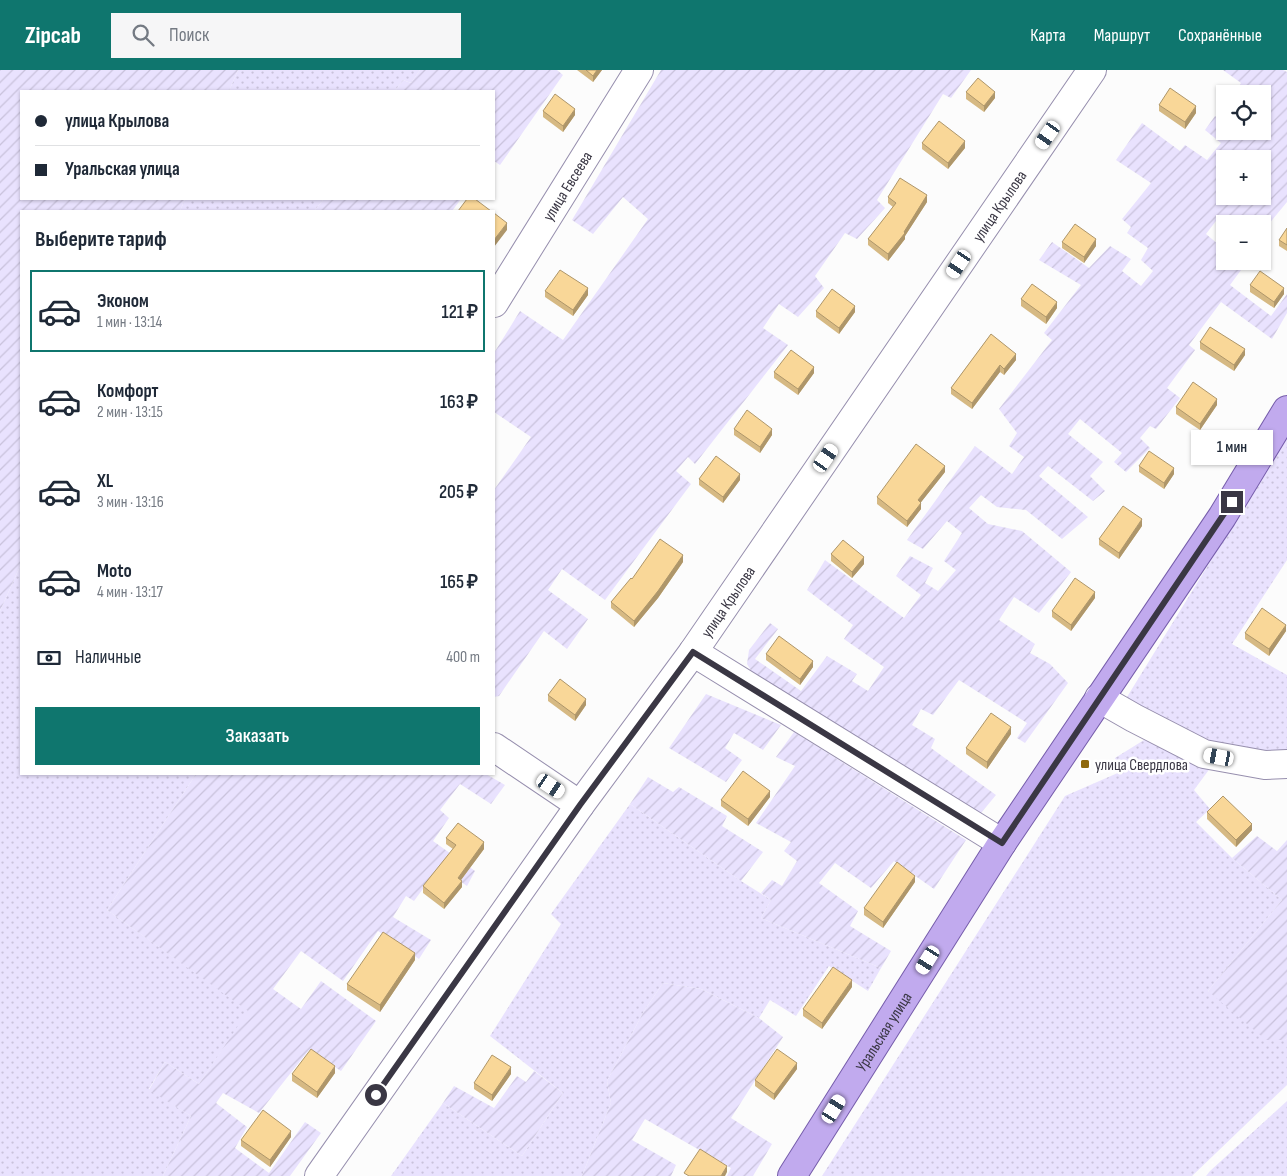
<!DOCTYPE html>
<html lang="ru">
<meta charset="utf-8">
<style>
:root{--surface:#fff;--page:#f6f6f7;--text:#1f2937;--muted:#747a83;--line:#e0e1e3;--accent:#0f766e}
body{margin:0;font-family:"Sofia Sans Condensed",sans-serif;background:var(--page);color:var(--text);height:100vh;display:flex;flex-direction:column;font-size:19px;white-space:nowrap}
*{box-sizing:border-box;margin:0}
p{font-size:16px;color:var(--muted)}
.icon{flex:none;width:28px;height:28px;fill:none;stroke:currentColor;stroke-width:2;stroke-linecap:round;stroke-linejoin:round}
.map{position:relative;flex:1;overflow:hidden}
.panel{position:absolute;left:20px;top:140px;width:475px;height:565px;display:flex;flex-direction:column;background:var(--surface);border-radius:0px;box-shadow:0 1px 4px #0004}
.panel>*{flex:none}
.guide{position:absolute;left:20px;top:20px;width:475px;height:110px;border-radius:0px;box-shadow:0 1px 4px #0004;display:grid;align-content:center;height:110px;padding:0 15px;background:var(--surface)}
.fabs{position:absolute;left:1216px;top:15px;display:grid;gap:10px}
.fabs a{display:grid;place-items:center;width:55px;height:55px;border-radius:0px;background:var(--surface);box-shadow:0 1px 4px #0004;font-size:25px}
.end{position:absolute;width:22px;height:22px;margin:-11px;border:6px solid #3a3744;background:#fff;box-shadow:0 0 0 2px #fff}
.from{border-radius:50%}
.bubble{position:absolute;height:35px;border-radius:0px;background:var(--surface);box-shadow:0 1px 4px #0004;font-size:16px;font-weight:600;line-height:35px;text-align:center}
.car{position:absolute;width:15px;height:30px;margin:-15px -8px;border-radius:6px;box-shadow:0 0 4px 1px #0007;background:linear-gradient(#fff 24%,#345 0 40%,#fff 0 76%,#345 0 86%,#fff 0)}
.guide b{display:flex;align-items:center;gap:18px;height:48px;font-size:19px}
.guide b+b{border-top:1px solid var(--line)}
.guide i{width:12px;height:12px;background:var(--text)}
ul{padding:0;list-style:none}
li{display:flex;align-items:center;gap:15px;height:82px;margin:0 10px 8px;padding:0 5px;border:2px solid transparent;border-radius:0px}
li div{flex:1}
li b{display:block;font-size:19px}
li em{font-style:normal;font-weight:600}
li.selected{border-color:var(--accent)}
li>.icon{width:45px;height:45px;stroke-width:1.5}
h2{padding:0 15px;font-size:22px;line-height:60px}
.pay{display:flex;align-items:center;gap:12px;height:55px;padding:0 15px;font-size:19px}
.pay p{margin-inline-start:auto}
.primary-button{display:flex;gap:10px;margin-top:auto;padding:10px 15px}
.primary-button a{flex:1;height:58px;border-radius:0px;background:var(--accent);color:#fff;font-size:20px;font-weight:600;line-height:58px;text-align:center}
header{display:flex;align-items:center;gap:30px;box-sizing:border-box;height:70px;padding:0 25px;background:var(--accent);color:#fff}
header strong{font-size:24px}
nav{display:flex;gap:28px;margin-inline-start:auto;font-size:18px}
.search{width:350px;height:45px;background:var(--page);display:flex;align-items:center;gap:12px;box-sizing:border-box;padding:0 18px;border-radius:0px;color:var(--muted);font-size:19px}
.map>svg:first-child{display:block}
</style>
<header>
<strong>Zipcab</strong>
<div class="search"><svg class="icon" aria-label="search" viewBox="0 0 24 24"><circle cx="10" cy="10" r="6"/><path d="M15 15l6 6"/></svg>Поиск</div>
<nav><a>Карта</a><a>Маршрут</a><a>Сохранённые</a></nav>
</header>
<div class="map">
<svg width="1287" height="1106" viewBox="0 0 1287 1106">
<defs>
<pattern id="grass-dots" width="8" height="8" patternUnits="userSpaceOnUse" patternTransform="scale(1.25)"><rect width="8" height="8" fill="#e9e2fe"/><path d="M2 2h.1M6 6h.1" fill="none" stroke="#c9c2db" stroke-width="1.8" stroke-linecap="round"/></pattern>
<pattern id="garden-furrows" width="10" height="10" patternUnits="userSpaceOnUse" patternTransform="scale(1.25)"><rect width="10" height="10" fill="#e9e2fe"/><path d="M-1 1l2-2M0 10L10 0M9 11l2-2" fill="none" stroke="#c9c2db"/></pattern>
</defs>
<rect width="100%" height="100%" fill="#fcfcfc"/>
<!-- grass -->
<path fill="url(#grass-dots)" d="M 238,0 L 420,0 L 411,13 L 403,10 L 395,21 L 229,21 Z
M 185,129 L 324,129 L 314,141 L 180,141 Z
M 1287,367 L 1287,490 L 1232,574 L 1287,605 L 1287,683 L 1249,683 L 1203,670 L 1162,651 L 1127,627 Z
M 21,494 L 21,704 L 196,704 L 107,840 L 249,941 L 199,1014 L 165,992 L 149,1019 L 191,1046 L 163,1106 L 0,1106 L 0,541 Z
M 1144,670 L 1186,689 L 1211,697 L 1194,720 L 1210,739 L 1196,752 L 1232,788 L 1282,830 L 1208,921 L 1285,970 L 1287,968 L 1287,1015 L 1192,1106 L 822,1106 L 1065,726 L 1120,702 L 1115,688 Z
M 630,734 L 741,811 L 771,830 L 761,848 L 881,898 L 868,921 L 829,896 L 796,946 L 770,930 L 759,948 L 701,919 L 663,913 L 644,941 L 607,1011 L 611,1033 L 582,1106 L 391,1106 L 443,1033 L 522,1086 L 563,1023 L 490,966 L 561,854 L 551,844 Z
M 1287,1031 L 1287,1106 L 1206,1106 L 1210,1101 Z"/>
<!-- garden -->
<path fill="url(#garden-furrows)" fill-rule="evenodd" d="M 0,0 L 238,0 L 229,21 L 21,21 L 21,129 L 185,129 L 180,141 L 21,141 L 21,494 L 0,541 Z
M 420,0 L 557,0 L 563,5 L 500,95 L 494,91 L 494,21 L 395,21 L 403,10 L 411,13 Z
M 661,0 L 971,0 L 951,28 L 943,24 L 877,130 L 885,138 L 857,169 L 845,163 L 815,206 L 824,218 L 798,247 L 779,234 L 763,258 L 788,275 L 695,394 L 688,387 L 676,401 L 691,414 L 605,530 L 562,499 L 548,520 L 588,549 L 567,579 L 544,561 L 499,626 L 494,627 L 494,420 L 531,367 L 494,342 L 494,283 L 520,241 L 563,270 L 648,149 L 623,127 L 593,164 L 572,150 Z
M 1223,0 L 1283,0 L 1287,2 L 1287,132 L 1263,161 L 1262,154 L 1227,154 L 1219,147 L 1206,164 L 1225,180 L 1225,191 L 1239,191 L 1244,196 L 1230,215 L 1271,246 L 1287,224 L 1287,243 L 1272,269 L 1221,232 L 1189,275 L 1195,280 L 1167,318 L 1180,328 L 1156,359 L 1150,356 L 1140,368 L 1150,378 L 1126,402 L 1114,392 L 1122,383 L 1080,349 L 1068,364 L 1103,392 L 1090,406 L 1105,421 L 1093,431 L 1048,396 L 1039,406 L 1088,447 L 1062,469 L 1026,440 L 997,437 L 981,425 L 969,438 L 988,454 L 1022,461 L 1071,502 L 1039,543 L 1014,527 L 999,550 L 1035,574 L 1030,583 L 1050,594 L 1068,613 L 1025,673 L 1017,668 L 1027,653 L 959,610 L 933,645 L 921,639 L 912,655 L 935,669 L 931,678 L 996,725 L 976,749 L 756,609 L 747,594 L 749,580 L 770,553 L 778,559 L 755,589 L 801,621 L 827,586 L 857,604 L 852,611 L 868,621 L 884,597 L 844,569 L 853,555 L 807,520 L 825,490 L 904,548 L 921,525 L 896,506 L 910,486 L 933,498 L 925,513 L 938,521 L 956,500 L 944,491 L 962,463 L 947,451 L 923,479 L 907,470 L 975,376 L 1012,404 L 1024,387 L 1009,376 L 1017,363 L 999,339 L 1052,270 L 1044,263 L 1081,215 L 1039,190 L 1052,172 L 1089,198 L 1110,176 L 1131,189 L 1122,201 L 1141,216 L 1153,201 L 1141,190 L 1148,178 L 1127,163 L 1131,157 L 1122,149 L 1151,113 L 1116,90 L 1142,53 L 1180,81 L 1185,75 L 1207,90 L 1221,73 L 1205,60 L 1215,46 L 1225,54 L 1225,61 L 1262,61 L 1262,24 L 1234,24 L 1241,13 ZM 1225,89 L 1262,89 L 1262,126 L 1225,126 Z
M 324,129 L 461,129 L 452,141 L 314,141 Z
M 706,624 L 781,655 L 763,680 L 734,663 L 725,678 L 742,690 L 726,712 L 669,678 Z
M 794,662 L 966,770 L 934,819 L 894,791 L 871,818 L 835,793 L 819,813 L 858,841 L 850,856 L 891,881 L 881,898 L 761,848 L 771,830 L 761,823 L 772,810 L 782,816 L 797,791 L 784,781 L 791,772 L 756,753 L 795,696 L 776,687 Z
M 196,704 L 486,704 L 505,715 L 491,734 L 460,714 L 440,740 L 449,748 L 433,771 L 475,801 L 467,816 L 439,797 L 414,831 L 406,826 L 393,847 L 431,870 L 419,889 L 378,861 L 343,911 L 301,881 L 273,919 L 301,939 L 321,911 L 376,951 L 341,1001 L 309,980 L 259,1043 L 223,1023 L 216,1033 L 247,1057 L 235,1078 L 269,1103 L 305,1052 L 321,1063 L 290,1106 L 163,1106 L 191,1046 L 149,1020 L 165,992 L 199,1014 L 248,941 L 107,840 Z
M 648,707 L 673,722 L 679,717 L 727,746 L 722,756 L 763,782 L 741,811 L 630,734 Z
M 1257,766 L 1277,781 L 1287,770 L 1287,968 L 1285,970 L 1266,970 L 1208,921 L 1282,830 L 1232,788 Z
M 663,913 L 701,919 L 759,948 L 783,967 L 731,1048 L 772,1074 L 753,1106 L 727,1106 L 731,1098 L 645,1049 L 632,1070 L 676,1095 L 671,1106 L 582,1106 L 611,1033 L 607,1011 L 644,941 Z
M 534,1001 L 563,1023 L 522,1086 L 443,1033 L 454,1016 L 494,1038 L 517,1006 L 526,1012 Z"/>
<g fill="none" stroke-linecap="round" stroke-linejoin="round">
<!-- minor casing -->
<g stroke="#978fae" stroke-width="30">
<g id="minor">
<path id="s1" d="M 494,233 L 639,0"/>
<path d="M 693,582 L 1002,773"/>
<path d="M 1099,628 L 1134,648 L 1204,684 L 1265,695 L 1287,694"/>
<path d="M 494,677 L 580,735"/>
<path id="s2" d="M 319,1106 L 580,735 L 693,582 L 1092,0"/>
</g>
</g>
<!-- major casing -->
<g stroke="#765dab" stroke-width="30">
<g id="major">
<path id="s3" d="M 792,1106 L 1002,773 L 1222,447 L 1287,340"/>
</g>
</g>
<!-- minor -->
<use href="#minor" stroke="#fff" stroke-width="28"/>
<!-- major -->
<use href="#major" stroke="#c1aaee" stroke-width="28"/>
</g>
<!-- wall -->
<path fill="#d6b983" d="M 577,0 L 602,0 L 593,12 Z
M 966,22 L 995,28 L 984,42 L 966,29 Z
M 1159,35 L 1196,43 L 1185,59 L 1159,41 Z
M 543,41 L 575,45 L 563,62 L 543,47 Z
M 922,73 L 965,78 L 948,99 L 922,79 Z
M 888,127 L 927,132 L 905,166 L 905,169 L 888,191 L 868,175 L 868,169 L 893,137 L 888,133 Z
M 1287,158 L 1287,181 L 1279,176 L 1279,170 Z
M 1062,172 L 1096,176 L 1084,193 L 1062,178 Z
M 1250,215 L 1284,224 L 1274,238 L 1250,222 Z
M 545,221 L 588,225 L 573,246 L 545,227 Z
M 1021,229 L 1057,238 L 1046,254 L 1021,236 Z
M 816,241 L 855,242 L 839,264 L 816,247 Z
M 991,264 L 1016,290 L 1004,305 L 1000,302 L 972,339 L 951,324 L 951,318 Z
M 1200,272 L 1245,285 L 1234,301 L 1200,279 Z
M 774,302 L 814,303 L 798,325 L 774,308 Z
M 1217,335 L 1200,360 L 1176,344 L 1176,337 Z
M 734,359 L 772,365 L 760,383 L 734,365 Z
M 1139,396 L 1174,404 L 1164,419 L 1139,402 Z
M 945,402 L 921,432 L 921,439 L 907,457 L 877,434 L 877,427 Z
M 699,409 L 740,410 L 723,433 L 699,415 Z
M 1142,456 L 1119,489 L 1099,475 L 1099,469 Z
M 831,484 L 864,494 L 852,508 L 831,491 Z
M 683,492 L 658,528 L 634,557 L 611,538 L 611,532 L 632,509 Z
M 1095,528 L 1071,561 L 1052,547 L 1052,541 Z
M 1286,561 L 1269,586 L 1245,569 L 1245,563 Z
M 766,584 L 813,597 L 800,615 L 766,590 Z
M 548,625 L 586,635 L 575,651 L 548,631 Z
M 1011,664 L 987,699 L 966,684 L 966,678 Z
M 770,727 L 748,756 L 721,736 L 721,730 Z
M 1207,742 L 1252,760 L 1236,777 L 1207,749 Z
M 446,768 L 484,779 L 461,810 L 462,817 L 444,839 L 423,823 L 423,816 L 453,779 L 446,774 Z
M 915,812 L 883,858 L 864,845 L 864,838 Z
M 415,890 L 380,942 L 347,920 L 347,914 Z
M 852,917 L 822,959 L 803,946 L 803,939 Z
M 797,999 L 774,1030 L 755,1016 L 755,1010 Z
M 335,1003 L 317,1028 L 292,1011 L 292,1004 Z
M 511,1004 L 492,1031 L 474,1019 L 474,1013 Z
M 291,1067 L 270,1097 L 241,1076 L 241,1070 Z"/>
<!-- shaded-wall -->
<path fill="#ae966a" d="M 597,0 L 602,0 L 593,12 L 593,6 Z
M 995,22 L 995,28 L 984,42 L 984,36 Z
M 1196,36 L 1196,43 L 1185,59 L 1185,52 Z
M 575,39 L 575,45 L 563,62 L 563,56 Z
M 965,71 L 965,78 L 948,99 L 948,93 Z
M 927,125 L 927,132 L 905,166 L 905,169 L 888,191 L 888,184 Z
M 507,153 L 507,160 L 494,177 L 494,170 Z
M 1096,169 L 1096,176 L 1084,193 L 1084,187 Z
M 588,218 L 588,225 L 573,246 L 573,240 Z
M 1284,218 L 1284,224 L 1274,238 L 1274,232 Z
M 1057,232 L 1057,238 L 1046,254 L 1046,247 Z
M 855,236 L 855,242 L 839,264 L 839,258 Z
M 1245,279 L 1245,285 L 1234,301 L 1234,295 Z
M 1016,284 L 1016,290 L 1004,305 L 1004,299 Z
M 1000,295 L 1000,302 L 972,339 L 972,333 Z
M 814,297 L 814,303 L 798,325 L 798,319 Z
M 1217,329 L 1217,335 L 1200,360 L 1200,354 Z
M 772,359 L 772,365 L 760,383 L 760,377 Z
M 945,396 L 945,402 L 918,436 L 918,430 Z
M 1174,398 L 1174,404 L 1164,419 L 1164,413 Z
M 740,404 L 740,410 L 723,433 L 723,427 Z
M 921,433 L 921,439 L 907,457 L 907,451 Z
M 1142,449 L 1142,456 L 1119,489 L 1119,483 Z
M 683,485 L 683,492 L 658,528 L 634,557 L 634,551 Z
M 864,487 L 864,494 L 852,508 L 852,502 Z
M 1095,522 L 1095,528 L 1071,561 L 1071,555 Z
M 1286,555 L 1286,561 L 1269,586 L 1269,579 Z
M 813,591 L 813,597 L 800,615 L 800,609 Z
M 586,629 L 586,635 L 575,651 L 575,645 Z
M 1011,657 L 1011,664 L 987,699 L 987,692 Z
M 770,721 L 770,727 L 748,756 L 748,749 Z
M 1252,754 L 1252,760 L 1236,777 L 1236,770 Z
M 484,772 L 484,779 L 458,814 L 458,808 Z
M 915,806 L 915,812 L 883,858 L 883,852 Z
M 462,811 L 462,817 L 444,839 L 444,833 Z
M 415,883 L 415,890 L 380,942 L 380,935 Z
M 852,910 L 852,917 L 822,959 L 822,953 Z
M 797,993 L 797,999 L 774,1030 L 774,1024 Z
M 335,996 L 335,1003 L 317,1028 L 317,1022 Z
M 511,997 L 511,1004 L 492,1031 L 492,1025 Z
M 291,1061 L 291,1067 L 270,1097 L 270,1090 Z
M 727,1096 L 727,1102 L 725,1106 L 721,1106 Z"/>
<!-- building -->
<path fill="#f9d798" stroke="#ae966a" d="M 586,0 L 597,0 L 593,6 Z
M 978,8 L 995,22 L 984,36 L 966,22 Z
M 1170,18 L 1196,36 L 1185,52 L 1159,35 Z
M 555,24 L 575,39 L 563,56 L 543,41 Z
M 939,51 L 965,71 L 948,93 L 922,73 Z
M 900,108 L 927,125 L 904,162 L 905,163 L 888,184 L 868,169 L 896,133 L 888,127 Z
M 467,129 L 475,129 L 491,141 L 458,141 Z
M 494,143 L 507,153 L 494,170 Z
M 1075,154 L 1096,169 L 1084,187 L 1062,172 Z
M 1287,158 L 1287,175 L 1279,170 Z
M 560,200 L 588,218 L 573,240 L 545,221 Z
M 1260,201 L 1284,218 L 1274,232 L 1250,215 Z
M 1032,214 L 1057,232 L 1046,247 L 1021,229 Z
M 832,219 L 855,236 L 839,258 L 816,241 Z
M 1210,257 L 1245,279 L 1234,295 L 1200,272 Z
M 991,264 L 1016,284 L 1004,299 L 1000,295 L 972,333 L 951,318 Z
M 791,280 L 814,297 L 798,319 L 774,302 Z
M 1193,312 L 1217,329 L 1200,354 L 1176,337 Z
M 747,340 L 772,359 L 760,377 L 734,359 Z
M 916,374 L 945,396 L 918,430 L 921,433 L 907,451 L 877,427 Z
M 1149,381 L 1174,398 L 1164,413 L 1139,396 Z
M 716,386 L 740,404 L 723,427 L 699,409 Z
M 1123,436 L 1142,449 L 1119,483 L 1099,469 Z
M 660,469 L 683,485 L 658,521 L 634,551 L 611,532 L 631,508 L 632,509 Z
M 843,470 L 864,487 L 852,502 L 831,484 Z
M 1075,508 L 1095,522 L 1071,555 L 1052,541 Z
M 1262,538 L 1286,555 L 1269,579 L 1245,563 Z
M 779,566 L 813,591 L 800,609 L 766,584 Z
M 560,609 L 586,629 L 575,645 L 548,625 Z
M 991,643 L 1011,657 L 987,692 L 966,678 Z
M 743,701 L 770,721 L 748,749 L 721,730 Z
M 1223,726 L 1252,754 L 1236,770 L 1207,742 Z
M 458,753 L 484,772 L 458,808 L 462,811 L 444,833 L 423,816 L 456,775 L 446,768 Z
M 897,792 L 915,806 L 883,852 L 864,838 Z
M 383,862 L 415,883 L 380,935 L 347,914 Z
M 833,897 L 852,910 L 822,953 L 803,939 Z
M 311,979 L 335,996 L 317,1022 L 292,1004 Z
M 777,979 L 797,993 L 774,1024 L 755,1010 Z
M 492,985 L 511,997 L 492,1025 L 474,1013 Z
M 263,1040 L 291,1061 L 270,1090 L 241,1070 Z
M 700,1079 L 727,1096 L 721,1106 L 689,1106 L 684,1103 Z"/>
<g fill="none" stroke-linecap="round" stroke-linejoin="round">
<!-- route -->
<path stroke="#3a3744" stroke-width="6" d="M 376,1025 L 580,735 L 693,582 L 1002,773 L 1232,432"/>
</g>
<!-- markers -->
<rect fill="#8f690e" stroke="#fff" stroke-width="2" x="1080" y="689" width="10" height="10" rx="2.5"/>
<g text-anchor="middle" stroke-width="5" stroke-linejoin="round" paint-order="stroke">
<!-- street labels -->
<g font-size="16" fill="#3a3744" stroke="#fff">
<text dy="6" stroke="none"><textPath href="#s1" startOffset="138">улица Евсеева</textPath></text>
<text dy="6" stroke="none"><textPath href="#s2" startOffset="1185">улица Крылова</textPath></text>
<text dy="6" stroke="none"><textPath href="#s2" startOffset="705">улица Крылова</textPath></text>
<text dy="6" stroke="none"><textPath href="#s3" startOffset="171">Уральская улица</textPath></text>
</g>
<!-- poi labels -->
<g font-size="16" fill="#3a3744" stroke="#fff" text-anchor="start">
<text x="1095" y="700">улица Свердлова</text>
</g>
</g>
</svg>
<div class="fabs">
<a><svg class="icon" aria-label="locate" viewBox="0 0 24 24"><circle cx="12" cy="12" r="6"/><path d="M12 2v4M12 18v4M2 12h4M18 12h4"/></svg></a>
<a>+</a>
<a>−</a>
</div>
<i class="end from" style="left:376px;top:1025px"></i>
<i class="end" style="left:1232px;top:432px"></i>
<div class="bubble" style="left:1191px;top:360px;width:82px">1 мин</div>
<i class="car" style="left:1048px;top:65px;rotate:215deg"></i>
<i class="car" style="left:959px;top:194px;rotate:214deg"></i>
<i class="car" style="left:826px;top:388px;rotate:35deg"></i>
<i class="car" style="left:1219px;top:687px;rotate:280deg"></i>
<i class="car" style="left:551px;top:716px;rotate:124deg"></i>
<i class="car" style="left:928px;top:890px;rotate:212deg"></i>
<i class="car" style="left:834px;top:1039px;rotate:32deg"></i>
<div class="guide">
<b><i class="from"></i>улица Крылова</b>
<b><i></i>Уральская улица</b>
</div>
<section class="panel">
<h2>Выберите тариф</h2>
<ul>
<li class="selected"><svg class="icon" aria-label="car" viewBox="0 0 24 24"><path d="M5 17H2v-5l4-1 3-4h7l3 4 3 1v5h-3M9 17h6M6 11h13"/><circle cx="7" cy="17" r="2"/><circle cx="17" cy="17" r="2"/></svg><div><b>Эконом</b><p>1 мин · 13:14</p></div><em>121 ₽</em></li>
<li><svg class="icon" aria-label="car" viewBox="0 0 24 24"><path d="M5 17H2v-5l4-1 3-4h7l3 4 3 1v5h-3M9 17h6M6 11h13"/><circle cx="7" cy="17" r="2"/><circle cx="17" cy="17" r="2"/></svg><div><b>Комфорт</b><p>2 мин · 13:15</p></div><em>163 ₽</em></li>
<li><svg class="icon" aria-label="car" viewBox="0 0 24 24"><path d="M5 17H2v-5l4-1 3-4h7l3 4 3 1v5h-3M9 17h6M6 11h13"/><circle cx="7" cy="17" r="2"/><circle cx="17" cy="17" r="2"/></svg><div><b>XL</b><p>3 мин · 13:16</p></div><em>205 ₽</em></li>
<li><svg class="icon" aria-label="car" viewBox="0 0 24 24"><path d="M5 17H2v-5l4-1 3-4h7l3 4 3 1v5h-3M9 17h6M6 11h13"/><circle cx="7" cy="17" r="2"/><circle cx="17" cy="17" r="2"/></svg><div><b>Moto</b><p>4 мин · 13:17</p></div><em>165 ₽</em></li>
</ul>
<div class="pay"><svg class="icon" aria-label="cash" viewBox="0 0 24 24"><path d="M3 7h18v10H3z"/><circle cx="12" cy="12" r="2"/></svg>Наличные<p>400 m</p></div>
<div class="primary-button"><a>Заказать</a></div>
</section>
</div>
